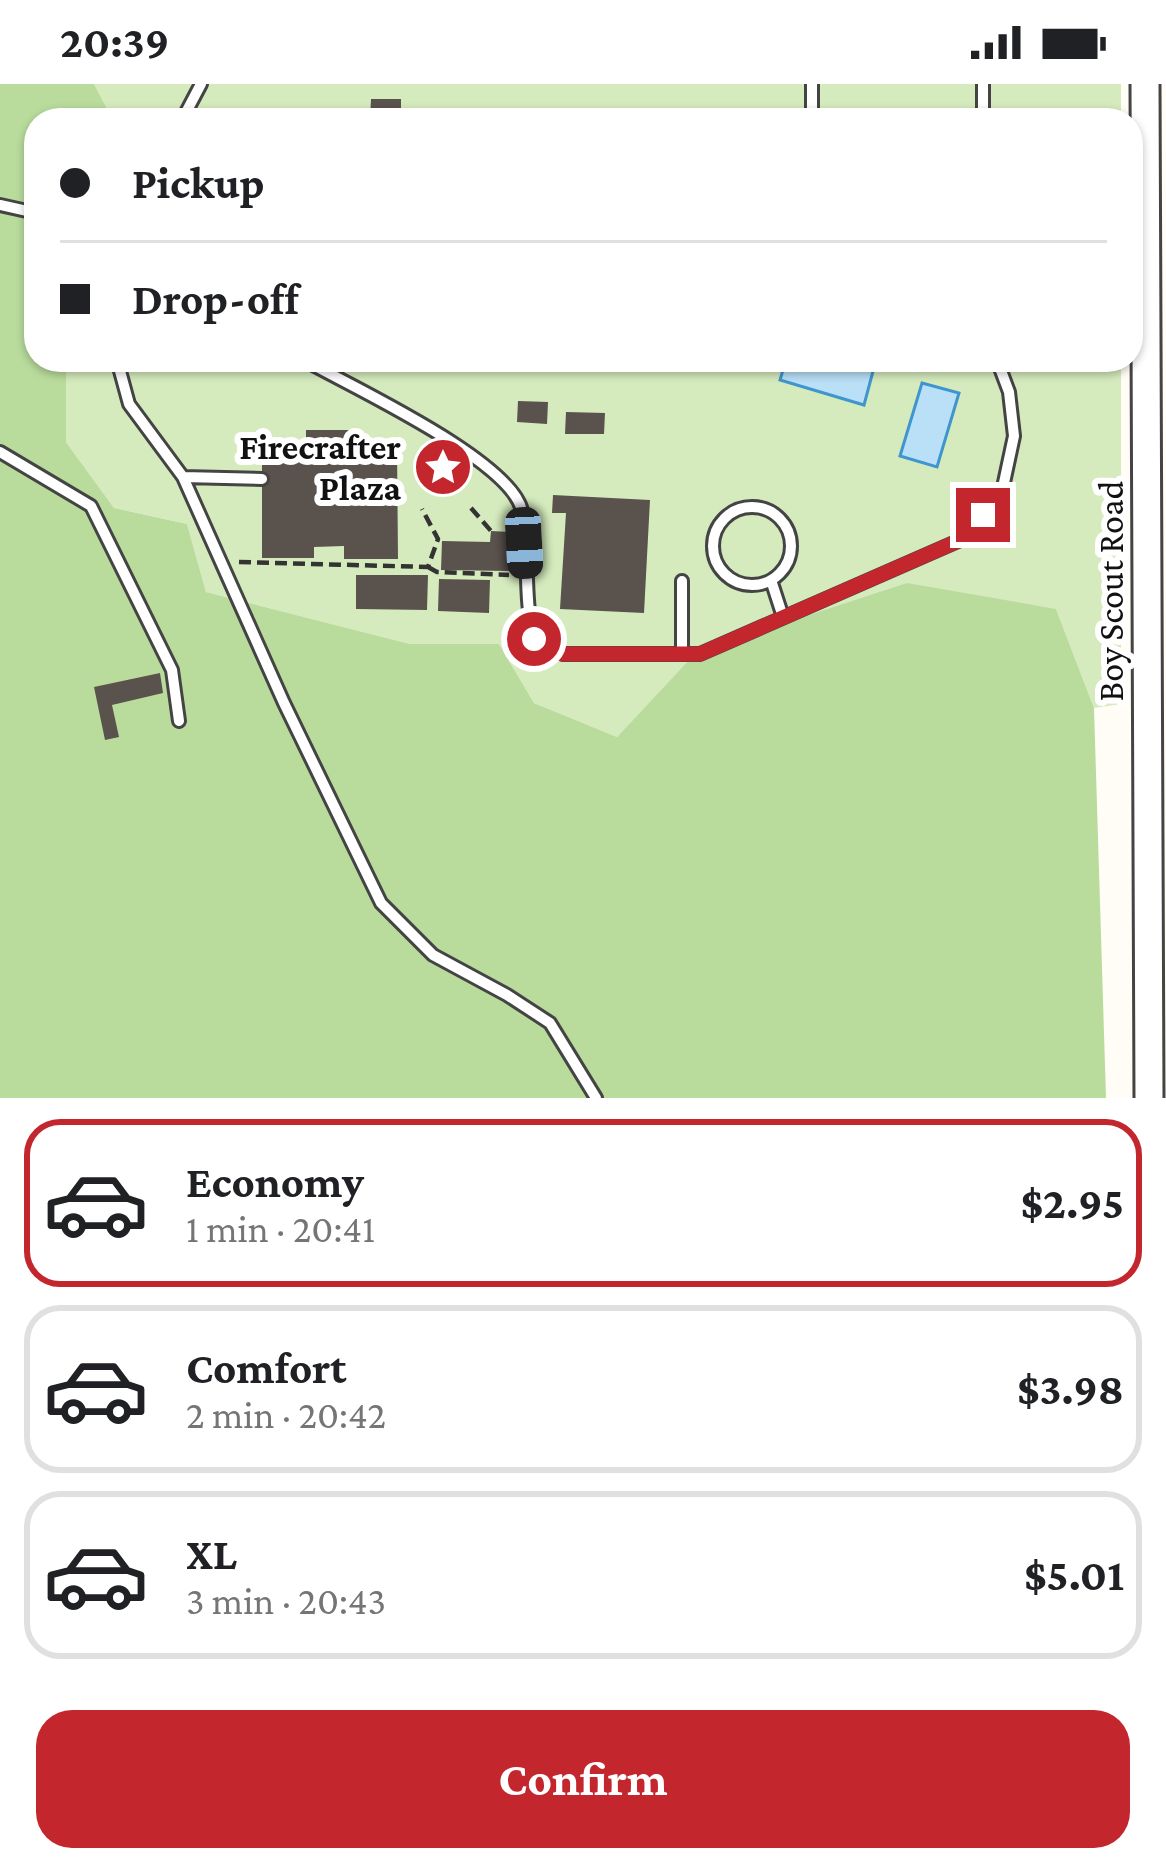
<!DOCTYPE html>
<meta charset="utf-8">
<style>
:root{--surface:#fff;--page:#f2f2f2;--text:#202124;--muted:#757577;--line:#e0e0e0;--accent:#c4262e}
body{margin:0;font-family:"Crimson Pro",serif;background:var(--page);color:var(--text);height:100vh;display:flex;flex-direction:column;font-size:45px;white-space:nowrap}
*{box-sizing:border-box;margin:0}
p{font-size:39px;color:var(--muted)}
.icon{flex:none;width:66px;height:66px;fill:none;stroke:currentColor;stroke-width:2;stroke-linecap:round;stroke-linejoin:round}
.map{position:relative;height:1014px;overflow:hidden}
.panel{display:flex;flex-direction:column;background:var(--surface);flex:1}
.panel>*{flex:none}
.hud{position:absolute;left:24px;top:24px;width:1119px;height:264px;border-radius:36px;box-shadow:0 3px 9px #0004;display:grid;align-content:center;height:264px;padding:0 36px;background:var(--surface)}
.end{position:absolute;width:54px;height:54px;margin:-27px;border:15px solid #c4262e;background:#fff;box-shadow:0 0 0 6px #fff}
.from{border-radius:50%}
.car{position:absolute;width:36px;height:72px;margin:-36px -18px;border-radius:15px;box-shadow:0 0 9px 3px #0007;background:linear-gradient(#222 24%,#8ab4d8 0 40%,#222 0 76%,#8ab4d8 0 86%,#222 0)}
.hud b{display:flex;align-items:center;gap:42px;height:114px;font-size:45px}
.hud b+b{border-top:3px solid var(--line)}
.hud i{width:30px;height:30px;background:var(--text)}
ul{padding:21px 0 0;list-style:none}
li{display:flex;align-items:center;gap:36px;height:168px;margin:0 24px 18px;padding:0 12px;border:6px solid var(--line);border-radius:36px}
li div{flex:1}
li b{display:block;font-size:45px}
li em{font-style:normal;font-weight:700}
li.selected{border-color:var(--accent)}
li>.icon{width:108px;height:108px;stroke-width:1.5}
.action{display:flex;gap:24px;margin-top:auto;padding:24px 36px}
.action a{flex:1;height:138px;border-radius:36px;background:var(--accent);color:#fff;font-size:48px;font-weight:700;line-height:138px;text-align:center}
.status{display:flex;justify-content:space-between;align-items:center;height:84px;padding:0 60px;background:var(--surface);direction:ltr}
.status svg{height:33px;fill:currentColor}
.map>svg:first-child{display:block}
</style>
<div class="status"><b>20:39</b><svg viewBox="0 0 49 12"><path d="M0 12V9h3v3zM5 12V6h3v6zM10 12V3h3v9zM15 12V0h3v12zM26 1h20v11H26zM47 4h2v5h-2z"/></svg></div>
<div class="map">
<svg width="1166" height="1014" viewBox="0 0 1166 1014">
<rect width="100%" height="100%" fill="#fffdf5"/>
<!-- green -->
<path fill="#d5ebbd" d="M 94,0 L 1121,0 L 1121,36 L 113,36 Z
M 66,276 L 1121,276 L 1121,620 L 1094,624 L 1056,525 L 687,578 L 617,653 L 534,619 L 499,560 L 410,560 L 206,508 L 187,440 L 114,424 L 66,358 Z"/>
<!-- forest -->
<path fill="#b9dc9c" d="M 0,0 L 94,0 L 113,36 L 36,36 L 36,276 L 66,276 L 66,358 L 114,424 L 187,440 L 206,508 L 410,560 L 499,560 L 534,619 L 617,653 L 687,578 L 803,533 L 907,499 L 1056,525 L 1094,624 L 1106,1014 L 0,1014 Z"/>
<!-- water -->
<path fill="#b9e0f7" stroke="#3f96cf" stroke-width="3" d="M 786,276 L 849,276 L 862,280 L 864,276 L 876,276 L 864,321 L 780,296 Z
M 922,299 L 959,309 L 937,383 L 900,372 Z"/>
<!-- building -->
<path fill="#5a524d" d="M 371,15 L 401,15 L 401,36 L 370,36 Z
M 518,317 L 548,318 L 547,340 L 517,338 Z
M 566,328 L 605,329 L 604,350 L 565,350 Z
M 306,346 L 350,346 L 350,364 L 397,364 L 398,475 L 344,475 L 344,462 L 314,463 L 314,474 L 262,474 L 262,361 L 306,360 Z
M 553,411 L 650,416 L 644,529 L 560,525 L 566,429 L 552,429 Z
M 491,447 L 510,448 L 509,487 L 441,486 L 442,457 L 490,458 Z
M 356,491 L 428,491 L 427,526 L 356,525 Z
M 439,495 L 490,496 L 489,529 L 438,527 Z
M 160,589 L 163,609 L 112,621 L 119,653 L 105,656 L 94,603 Z"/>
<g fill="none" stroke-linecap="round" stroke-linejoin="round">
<!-- service casing -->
<g stroke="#444" stroke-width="16">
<path id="service" d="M 983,0 L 983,36
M 182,36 L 201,0
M 812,36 L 812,0
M 0,121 L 36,129
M 117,276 L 129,320 L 183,393 L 262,395
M 306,277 C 352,303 512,377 522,427 C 530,470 523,513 534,555 L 563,570 L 700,570 L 965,454 L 1002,408 L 1014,352 L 1009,308 L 997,276
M 0,368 L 91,422 L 172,586 L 179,637
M 183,393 L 284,619 L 381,819 L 433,871 L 507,911 L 550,939 L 596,1014
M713 462a39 39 0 1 1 78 0a39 39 0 1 1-78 0Z
M 771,496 L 783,533
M 682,497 L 682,570"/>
</g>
<!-- tertiary casing -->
<g stroke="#444" stroke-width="33">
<path id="tertiary" d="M 1145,0 L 1149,1014"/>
</g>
<!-- path -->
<path stroke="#333" stroke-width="4.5" stroke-dasharray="12 6" stroke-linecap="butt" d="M 471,424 L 491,447
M 239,478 L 428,483 L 438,455 L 422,425
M 428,483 L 437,488 L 509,491"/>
<!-- service -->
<use href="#service" stroke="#fff" stroke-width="10"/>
<!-- tertiary -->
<use href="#tertiary" stroke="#fff" stroke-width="27"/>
</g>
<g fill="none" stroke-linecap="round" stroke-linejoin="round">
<!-- route -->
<path stroke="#c4262e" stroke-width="15" d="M 534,555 L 562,570 L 700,570 L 965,454 L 983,431"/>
</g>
<!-- icons -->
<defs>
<g id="sight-disc" transform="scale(3)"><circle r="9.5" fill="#c4262e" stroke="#fff"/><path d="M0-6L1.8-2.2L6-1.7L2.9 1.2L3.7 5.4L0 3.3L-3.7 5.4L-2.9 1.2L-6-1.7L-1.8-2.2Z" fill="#fff"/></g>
</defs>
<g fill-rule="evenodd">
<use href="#sight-disc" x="443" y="383"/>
</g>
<g text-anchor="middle" stroke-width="12" stroke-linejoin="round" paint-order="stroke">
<!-- poi labels -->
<g font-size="36" font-weight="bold" fill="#111" stroke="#fff" text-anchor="end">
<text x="401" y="375">Firecrafter<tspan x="401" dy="41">Plaza</tspan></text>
</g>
<!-- street labels -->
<g font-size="36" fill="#111" stroke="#fff">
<text transform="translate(1110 507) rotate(-90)" y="13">Boy Scout Road</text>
</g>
</g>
</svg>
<i class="end from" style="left:534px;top:555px"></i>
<i class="end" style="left:983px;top:431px"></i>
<i class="car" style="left:524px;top:459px;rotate:177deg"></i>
<div class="hud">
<b><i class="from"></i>Pickup</b>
<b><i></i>Drop-off</b>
</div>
</div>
<section class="panel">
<ul>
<li class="selected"><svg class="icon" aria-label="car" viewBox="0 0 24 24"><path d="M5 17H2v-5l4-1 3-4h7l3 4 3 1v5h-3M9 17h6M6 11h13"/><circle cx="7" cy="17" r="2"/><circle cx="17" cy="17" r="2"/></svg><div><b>Economy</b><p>1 min · 20:41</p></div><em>$2.95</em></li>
<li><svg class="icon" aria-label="car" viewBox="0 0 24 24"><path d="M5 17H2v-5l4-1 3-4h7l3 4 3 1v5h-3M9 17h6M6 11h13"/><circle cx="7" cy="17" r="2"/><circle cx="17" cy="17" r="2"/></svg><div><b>Comfort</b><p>2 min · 20:42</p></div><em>$3.98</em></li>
<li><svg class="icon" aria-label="car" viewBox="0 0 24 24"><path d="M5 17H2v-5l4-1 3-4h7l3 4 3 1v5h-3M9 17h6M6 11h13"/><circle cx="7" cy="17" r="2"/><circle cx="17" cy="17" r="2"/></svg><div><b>XL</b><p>3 min · 20:43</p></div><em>$5.01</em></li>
</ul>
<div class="action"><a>Confirm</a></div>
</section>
